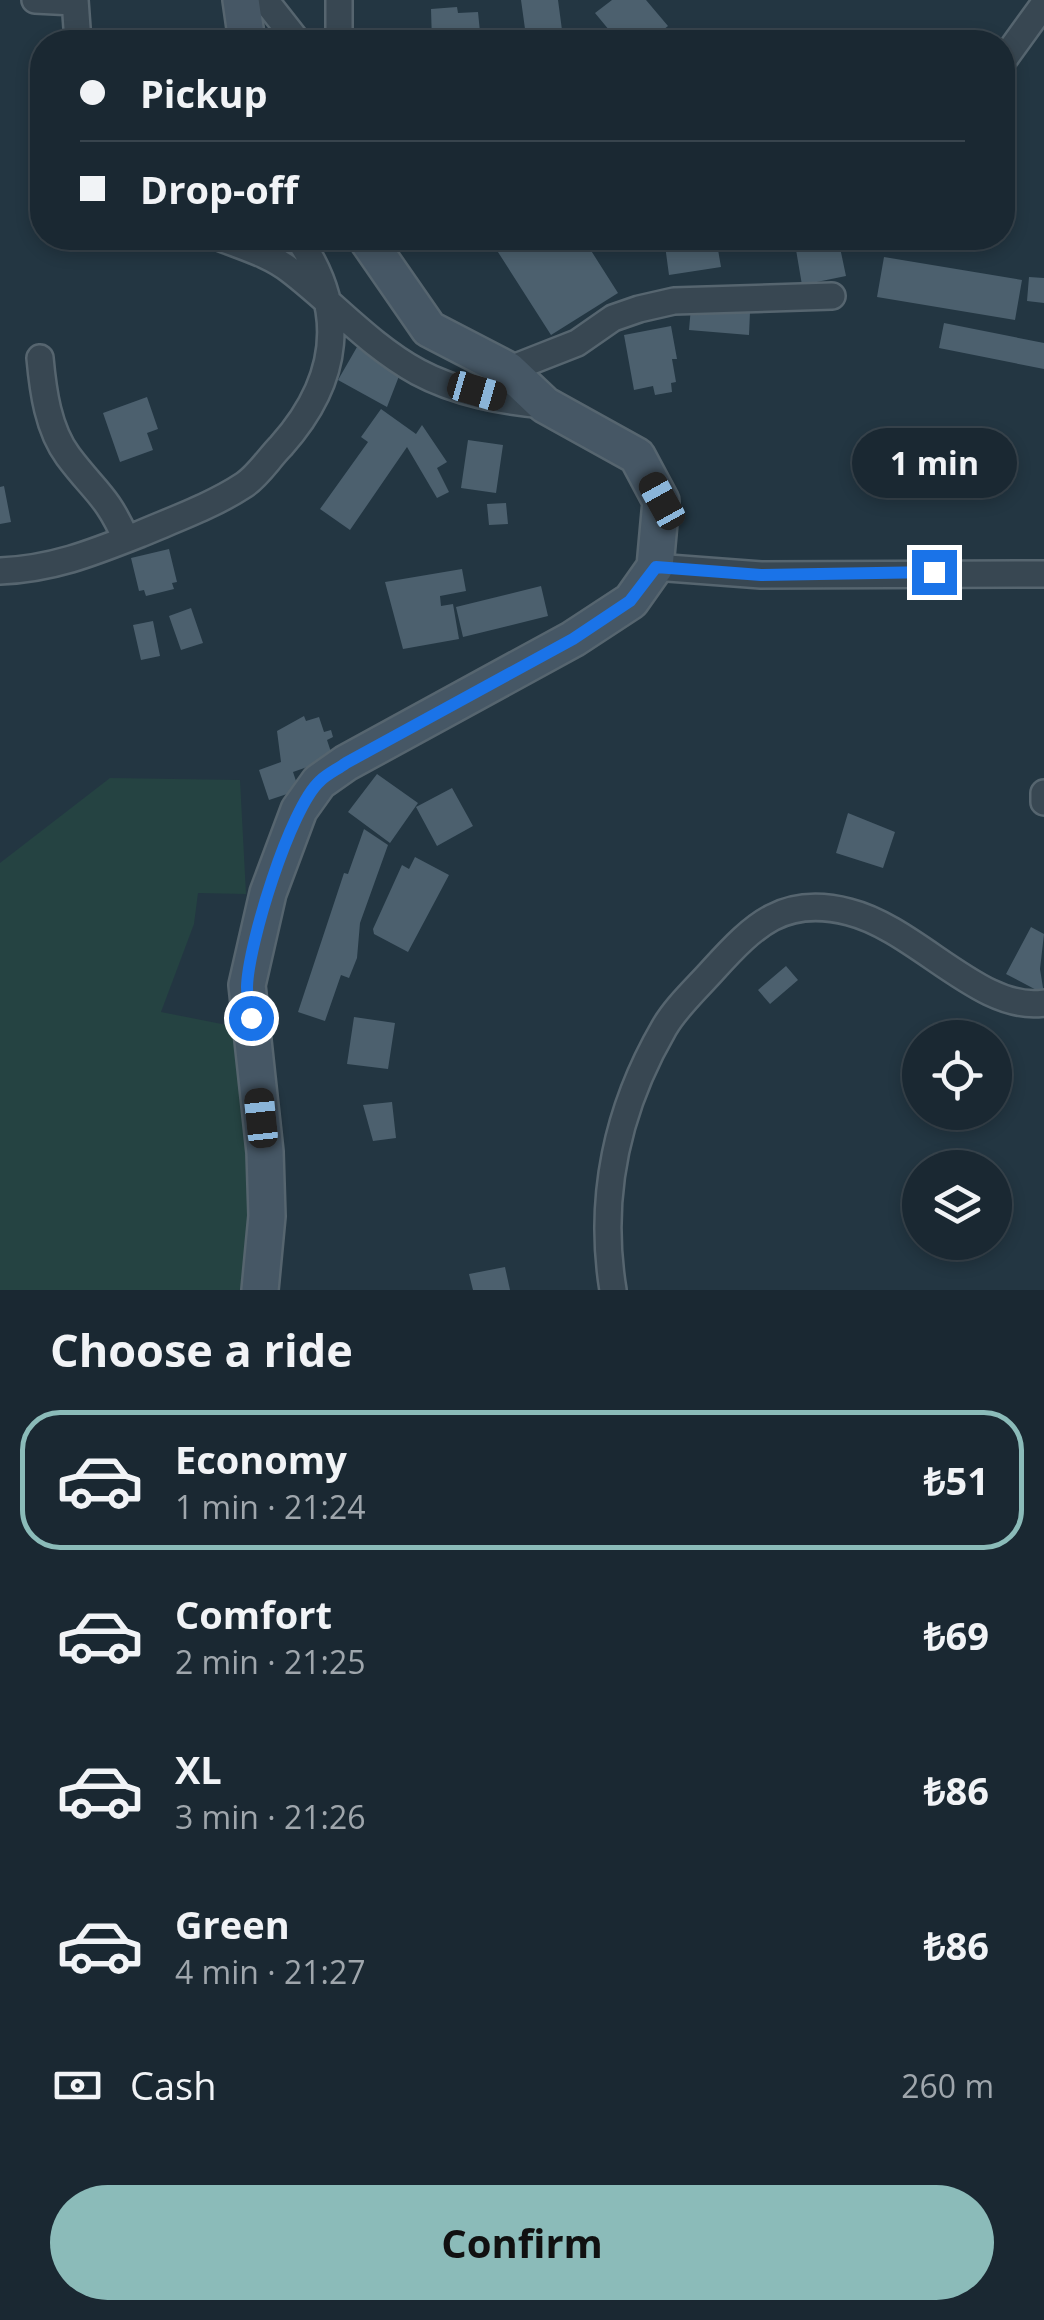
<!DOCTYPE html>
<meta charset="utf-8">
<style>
:root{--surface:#1a2832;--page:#23303a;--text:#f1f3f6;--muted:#9fa6ac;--line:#38444d;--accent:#8bbbb9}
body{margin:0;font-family:"Open Sans",sans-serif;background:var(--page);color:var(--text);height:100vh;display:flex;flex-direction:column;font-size:38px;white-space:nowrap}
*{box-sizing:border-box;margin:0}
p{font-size:32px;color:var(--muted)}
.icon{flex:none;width:55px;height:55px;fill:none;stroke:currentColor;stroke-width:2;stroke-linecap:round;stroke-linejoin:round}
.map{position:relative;height:1290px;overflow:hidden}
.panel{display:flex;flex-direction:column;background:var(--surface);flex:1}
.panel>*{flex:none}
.banner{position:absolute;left:30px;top:30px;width:985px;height:220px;border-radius:40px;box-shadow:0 5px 15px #0003,0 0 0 2px var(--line);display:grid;align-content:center;height:220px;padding:0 50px;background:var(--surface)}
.tools{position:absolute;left:902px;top:1020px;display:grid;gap:20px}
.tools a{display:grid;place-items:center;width:110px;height:110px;border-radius:50%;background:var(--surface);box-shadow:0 5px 15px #0003,0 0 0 2px var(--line);font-size:50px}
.end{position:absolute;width:45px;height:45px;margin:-22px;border:12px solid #1a73e8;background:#fff;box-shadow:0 0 0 5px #fff}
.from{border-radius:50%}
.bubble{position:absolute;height:70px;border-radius:35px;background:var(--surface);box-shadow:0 5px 15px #0003,0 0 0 2px var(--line);font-size:32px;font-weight:700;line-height:70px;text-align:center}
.car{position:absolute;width:30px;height:60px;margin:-30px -15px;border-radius:12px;box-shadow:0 0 8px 2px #0007;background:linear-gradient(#222 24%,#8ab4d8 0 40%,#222 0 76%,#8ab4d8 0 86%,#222 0)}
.banner b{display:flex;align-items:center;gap:35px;height:95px;font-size:38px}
.banner b+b{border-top:2px solid var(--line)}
.banner i{width:25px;height:25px;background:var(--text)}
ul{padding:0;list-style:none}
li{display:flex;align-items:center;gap:30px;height:140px;margin:0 20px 15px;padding:0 30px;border:5px solid transparent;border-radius:40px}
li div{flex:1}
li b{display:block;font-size:38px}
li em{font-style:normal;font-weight:700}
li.current{border-color:var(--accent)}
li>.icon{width:90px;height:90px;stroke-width:1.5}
h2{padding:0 50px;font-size:45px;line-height:120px}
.pay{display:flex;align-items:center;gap:25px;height:110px;padding:0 50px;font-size:38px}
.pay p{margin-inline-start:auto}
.button{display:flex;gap:20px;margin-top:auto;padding:20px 50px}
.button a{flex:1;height:115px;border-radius:60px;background:var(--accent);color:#111;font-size:40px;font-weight:700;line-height:115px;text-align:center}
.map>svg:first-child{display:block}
</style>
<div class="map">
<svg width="1044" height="1290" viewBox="0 0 1044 1290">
<rect width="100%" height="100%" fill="#233642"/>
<!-- green -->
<path fill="#254342" d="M 110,778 L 240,780 L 246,894 L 198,893 L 194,924 L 161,1012 L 237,1027 L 252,1176 L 247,1290 L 0,1290 L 0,863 Z"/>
<!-- building -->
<path fill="#4c606e" d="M 521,0 L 558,0 L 562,30 L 526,36 Z
M 612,0 L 646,0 L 668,26 L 648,42 L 619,42 L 595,13 Z
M 457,7 L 458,13 L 478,12 L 481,42 L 432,42 L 431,9 Z
M 489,238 L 583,238 L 618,293 L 551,335 Z
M 664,238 L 716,238 L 721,267 L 669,275 Z
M 794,238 L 838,238 L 846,276 L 802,285 Z
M 884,257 L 1022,280 L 1015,320 L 877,297 Z
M 1029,277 L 1044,278 L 1044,303 L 1027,301 Z
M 691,307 L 750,312 L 749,335 L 689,330 Z
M 944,323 L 1044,343 L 1044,369 L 939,348 Z
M 671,326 L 677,359 L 672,359 L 676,382 L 671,383 L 672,392 L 655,395 L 653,386 L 634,390 L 624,335 Z
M 357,347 L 401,371 L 387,407 L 338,380 Z
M 147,397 L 158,429 L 147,433 L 153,450 L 120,462 L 103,413 Z
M 381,409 L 416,434 L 422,425 L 447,462 L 437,468 L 449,492 L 437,498 L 407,447 L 350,530 L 320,509 L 368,442 L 361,437 Z
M 468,440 L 503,445 L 496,493 L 461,488 Z
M 4,486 L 11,522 L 0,524 L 0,487 Z
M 506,503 L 508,524 L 489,525 L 487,504 Z
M 169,549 L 177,582 L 172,583 L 174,589 L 146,596 L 144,590 L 139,591 L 131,558 Z
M 462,569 L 466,591 L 440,596 L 441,606 L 453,604 L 459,639 L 403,649 L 385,582 Z
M 541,586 L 548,616 L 463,637 L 456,607 Z
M 191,608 L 203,643 L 181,650 L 169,616 Z
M 153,621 L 160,656 L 141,660 L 133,625 Z
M 304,716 L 306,721 L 319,717 L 324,732 L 331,730 L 333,737 L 327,740 L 333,758 L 293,772 L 299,790 L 269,800 L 259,770 L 281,762 L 277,731 Z
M 377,774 L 418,803 L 390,843 L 348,812 Z
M 452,788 L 473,826 L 437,846 L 416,807 Z
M 848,813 L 895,832 L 883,868 L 836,853 Z
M 364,829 L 388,845 L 360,923 L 357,958 L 349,978 L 341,975 L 325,1021 L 298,1012 L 344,873 L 348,874 Z
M 415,857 L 449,875 L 408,952 L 374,934 L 373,929 L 402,865 L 409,869 Z
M 1031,927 L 1044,934 L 1040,969 L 1044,994 L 1006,974 Z
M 786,966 L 798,980 L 770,1004 L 758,990 Z
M 354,1017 L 395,1023 L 388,1069 L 347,1064 Z
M 392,1102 L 396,1138 L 373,1141 L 363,1105 Z
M 505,1267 L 510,1290 L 473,1290 L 469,1274 Z"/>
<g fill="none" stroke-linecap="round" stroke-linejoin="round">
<!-- street casing -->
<g stroke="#56656f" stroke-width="30">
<path id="street" d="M 35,0 L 74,2
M 75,0 L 78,42
M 265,0 L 298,42
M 339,42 L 339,0
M 1002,62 L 1044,4
M 221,238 C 244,247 271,255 291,271 C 334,304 369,345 418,372 C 455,392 504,402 545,405
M 40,358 C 43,391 48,429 68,456 C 94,491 107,495 126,539
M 508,370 L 577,343 L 613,318 L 639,309 L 674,301 L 832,296
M 655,567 L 761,575 L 1044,574
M 0,571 C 52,569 92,553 140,534 C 175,519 212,506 244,485 C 258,476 269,458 281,446 C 340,380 348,310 298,238
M 1044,793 L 1044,802
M 613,1290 C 598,1198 617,1109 664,1028 C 676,1007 697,988 713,970 C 754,925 784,895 849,912 C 917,929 981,1013 1044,1003"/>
</g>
<!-- secondary casing -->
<g stroke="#56656f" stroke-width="40">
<path id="secondary" d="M 241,0 L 247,42
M 260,1290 L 267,1216 L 265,1152 L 247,985 L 268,893 L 299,810 L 319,782 L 346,763 L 573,639 L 631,601 L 655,567 L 661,501 L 637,456 L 545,405 L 508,370 L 429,329 L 366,238"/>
</g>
<!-- street -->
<use href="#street" stroke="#384752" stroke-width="25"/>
<!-- secondary -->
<use href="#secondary" stroke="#465765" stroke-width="35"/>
</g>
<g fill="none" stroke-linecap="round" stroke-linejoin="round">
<!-- route -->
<path stroke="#1a73e8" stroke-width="12" d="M 251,1018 C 250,1008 247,997 247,987 C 248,945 290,808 320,781 C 327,774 338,769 346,763 L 573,639 L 630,601 L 656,567 L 761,575 L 934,572"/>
</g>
</svg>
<div class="tools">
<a><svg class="icon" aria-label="locate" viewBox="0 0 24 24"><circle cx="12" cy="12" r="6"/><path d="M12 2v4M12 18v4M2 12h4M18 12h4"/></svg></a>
<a><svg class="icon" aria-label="layers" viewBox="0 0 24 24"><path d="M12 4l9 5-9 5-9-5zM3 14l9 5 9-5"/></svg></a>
</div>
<i class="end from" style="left:251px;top:1018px"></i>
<i class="end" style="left:934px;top:572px"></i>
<div class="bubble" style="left:852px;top:428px;width:165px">1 min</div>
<i class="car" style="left:477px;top:391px;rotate:106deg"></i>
<i class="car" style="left:662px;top:501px;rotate:331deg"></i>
<i class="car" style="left:261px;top:1118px;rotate:354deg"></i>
<div class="banner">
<b><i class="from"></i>Pickup</b>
<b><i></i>Drop-off</b>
</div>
</div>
<section class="panel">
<h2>Choose a ride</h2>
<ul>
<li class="current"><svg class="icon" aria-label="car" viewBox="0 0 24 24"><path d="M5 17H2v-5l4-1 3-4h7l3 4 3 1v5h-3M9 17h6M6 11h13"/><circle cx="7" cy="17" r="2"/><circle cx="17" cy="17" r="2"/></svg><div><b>Economy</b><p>1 min · 21:24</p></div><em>₺51</em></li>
<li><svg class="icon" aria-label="car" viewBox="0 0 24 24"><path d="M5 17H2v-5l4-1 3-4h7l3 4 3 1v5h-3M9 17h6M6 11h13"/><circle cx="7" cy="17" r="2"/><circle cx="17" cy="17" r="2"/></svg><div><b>Comfort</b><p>2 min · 21:25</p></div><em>₺69</em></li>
<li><svg class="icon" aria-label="car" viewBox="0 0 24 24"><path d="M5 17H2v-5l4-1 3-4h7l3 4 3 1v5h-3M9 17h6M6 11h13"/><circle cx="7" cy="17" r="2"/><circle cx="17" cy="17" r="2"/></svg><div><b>XL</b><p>3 min · 21:26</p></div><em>₺86</em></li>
<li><svg class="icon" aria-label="car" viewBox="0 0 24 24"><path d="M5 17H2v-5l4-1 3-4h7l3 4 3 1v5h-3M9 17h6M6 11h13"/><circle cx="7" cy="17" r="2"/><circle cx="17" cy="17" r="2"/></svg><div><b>Green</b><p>4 min · 21:27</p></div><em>₺86</em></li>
</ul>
<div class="pay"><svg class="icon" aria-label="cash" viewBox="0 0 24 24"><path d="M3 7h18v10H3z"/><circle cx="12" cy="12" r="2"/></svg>Cash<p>260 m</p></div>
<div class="button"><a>Confirm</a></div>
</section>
